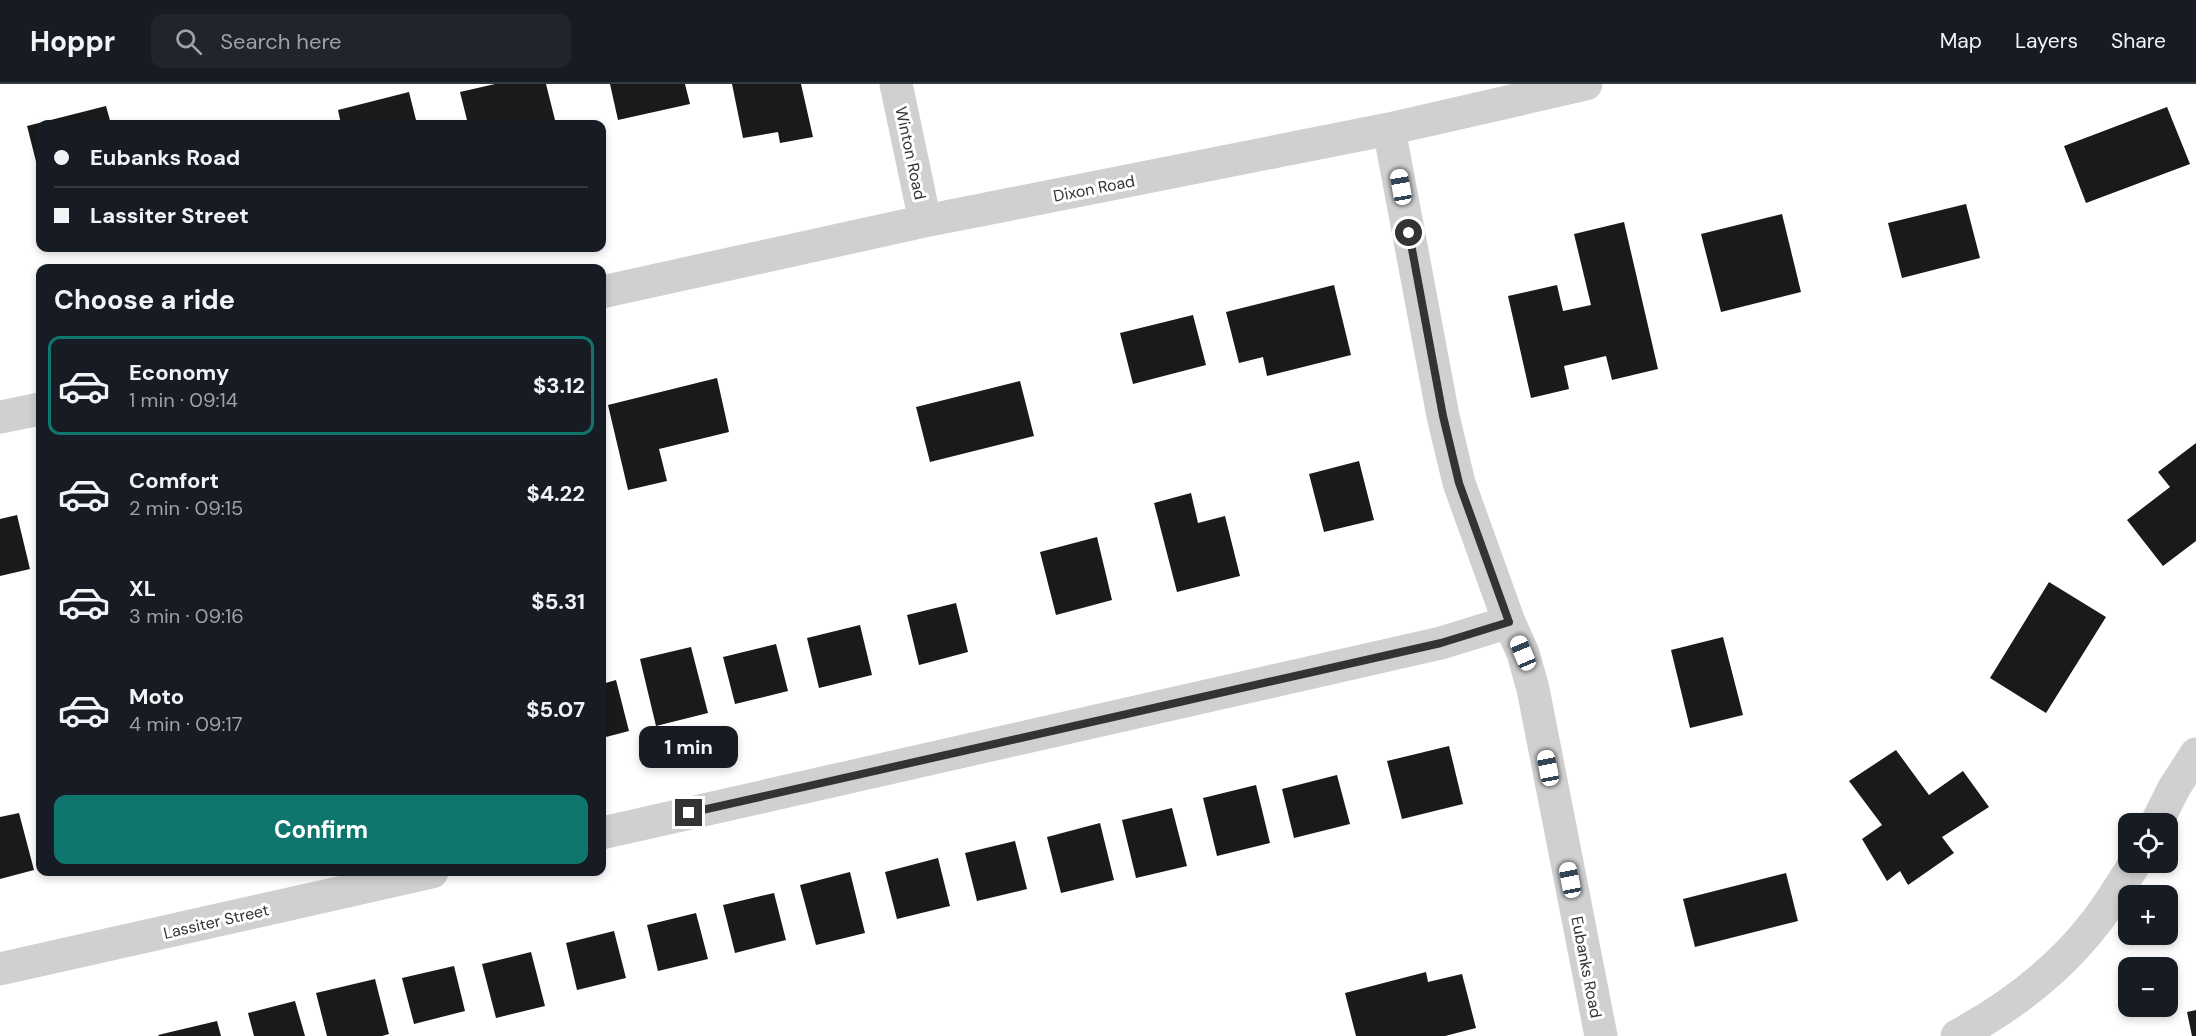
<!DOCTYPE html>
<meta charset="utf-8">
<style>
:root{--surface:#171b24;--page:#20242c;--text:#f1f3f6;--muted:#9ea1a6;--line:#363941;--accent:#0f766e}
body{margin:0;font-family:"DM Sans",sans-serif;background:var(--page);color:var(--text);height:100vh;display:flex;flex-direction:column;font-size:22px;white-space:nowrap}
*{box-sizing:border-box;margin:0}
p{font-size:20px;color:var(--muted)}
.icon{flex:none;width:33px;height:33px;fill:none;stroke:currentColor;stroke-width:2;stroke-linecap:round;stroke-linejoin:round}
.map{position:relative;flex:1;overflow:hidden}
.details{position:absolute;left:36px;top:180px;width:570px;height:612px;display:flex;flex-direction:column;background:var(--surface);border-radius:12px;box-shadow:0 3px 9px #0003}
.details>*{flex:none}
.guide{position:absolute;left:36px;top:36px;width:570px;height:132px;border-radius:12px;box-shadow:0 3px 9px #0003;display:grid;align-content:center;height:132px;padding:0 18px;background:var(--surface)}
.buttons{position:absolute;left:2118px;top:729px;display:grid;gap:12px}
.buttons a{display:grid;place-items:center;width:60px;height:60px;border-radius:12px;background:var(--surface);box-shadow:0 3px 9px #0003;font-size:30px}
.end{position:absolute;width:27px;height:27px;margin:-14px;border:8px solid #333;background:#fff;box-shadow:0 0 0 3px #fff}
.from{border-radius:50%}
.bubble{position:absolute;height:42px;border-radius:12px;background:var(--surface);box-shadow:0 3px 9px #0003;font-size:20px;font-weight:700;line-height:42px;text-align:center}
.car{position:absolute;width:18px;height:36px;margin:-18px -9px;border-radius:8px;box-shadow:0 0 4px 2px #0007;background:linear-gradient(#fff 24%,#345 0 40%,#fff 0 76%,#345 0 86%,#fff 0)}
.guide b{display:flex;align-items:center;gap:21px;height:57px;font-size:22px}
.guide b+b{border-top:2px solid var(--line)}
.guide i{width:15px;height:15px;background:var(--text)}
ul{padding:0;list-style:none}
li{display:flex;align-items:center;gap:18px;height:99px;margin:0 12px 9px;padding:0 6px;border:3px solid transparent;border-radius:12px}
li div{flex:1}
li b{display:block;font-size:22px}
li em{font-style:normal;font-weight:700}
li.current{border-color:var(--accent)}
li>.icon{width:54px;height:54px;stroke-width:1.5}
h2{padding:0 18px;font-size:27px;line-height:72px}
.button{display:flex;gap:12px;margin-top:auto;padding:12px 18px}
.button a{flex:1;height:69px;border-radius:12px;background:var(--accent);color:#fff;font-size:24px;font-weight:700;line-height:69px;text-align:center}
header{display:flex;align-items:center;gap:36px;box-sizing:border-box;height:84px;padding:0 30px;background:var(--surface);border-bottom:2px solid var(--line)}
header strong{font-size:28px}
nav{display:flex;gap:33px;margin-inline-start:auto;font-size:21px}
.search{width:420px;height:54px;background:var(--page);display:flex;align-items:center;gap:15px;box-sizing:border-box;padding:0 21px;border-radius:12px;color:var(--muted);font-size:22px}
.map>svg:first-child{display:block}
</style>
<header>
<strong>Hoppr</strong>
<div class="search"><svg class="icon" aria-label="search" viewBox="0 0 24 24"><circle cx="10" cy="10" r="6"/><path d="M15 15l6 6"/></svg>Search here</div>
<nav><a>Map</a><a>Layers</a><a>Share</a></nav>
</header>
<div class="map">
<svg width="2196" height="952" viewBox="0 0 2196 952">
<rect width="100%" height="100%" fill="#fff"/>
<!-- building -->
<path fill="#1a1a1a" d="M 495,0 L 546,0 L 556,40 L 468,40 L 460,8 Z
M 610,0 L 685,0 L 690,20 L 618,36 Z
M 732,0 L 801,0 L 813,53 L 780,59 L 778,48 L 743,54 Z
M 409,8 L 417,40 L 341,40 L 338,26 Z
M 106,22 L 111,40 L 40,40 L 40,93 L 27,42 Z
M 2167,23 L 2190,80 L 2086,119 L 2064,62 Z
M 1966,120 L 1980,174 L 1902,194 L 1888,139 Z
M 1782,130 L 1801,208 L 1721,228 L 1701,150 Z
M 1624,138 L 1658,285 L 1612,296 L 1606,272 L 1564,282 L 1569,305 L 1531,314 L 1508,212 L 1557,201 L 1563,227 L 1591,221 L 1574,150 Z
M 1334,201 L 1351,271 L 1267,292 L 1263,273 L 1239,279 L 1226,228 Z
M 1193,231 L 1206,281 L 1133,300 L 1120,249 Z
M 717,294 L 729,348 L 659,365 L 667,397 L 628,406 L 608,321 Z
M 1020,297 L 1034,352 L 930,378 L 916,323 Z
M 2196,359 L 2196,457 L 2163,482 L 2127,436 L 2170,403 L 2158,388 Z
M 1359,377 L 1374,436 L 1324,448 L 1309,390 Z
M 1191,409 L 1198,439 L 1225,432 L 1240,492 L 1177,508 L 1154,419 Z
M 17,431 L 30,485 L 0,492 L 0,435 Z
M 1097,453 L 1112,516 L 1056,531 L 1040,468 Z
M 2049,498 L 2106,533 L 2046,629 L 1990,594 Z
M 956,519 L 968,568 L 919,581 L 907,531 Z
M 860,541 L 872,591 L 819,604 L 807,554 Z
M 1723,553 L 1743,631 L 1690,644 L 1671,566 Z
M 776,560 L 788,607 L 735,620 L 723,573 Z
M 691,563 L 708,629 L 656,642 L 640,575 Z
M 616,596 L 629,647 L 602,654 L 602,600 Z
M 1449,662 L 1463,720 L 1402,735 L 1387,677 Z
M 1896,666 L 1929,711 L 1963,687 L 1989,723 L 1942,753 L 1954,769 L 1908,801 L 1900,787 L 1887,797 L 1862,755 L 1882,741 L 1849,697 Z
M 1337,691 L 1350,740 L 1294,754 L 1282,705 Z
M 1256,701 L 1270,759 L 1217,772 L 1203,714 Z
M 1172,724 L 1187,782 L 1136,794 L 1122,736 Z
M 19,729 L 34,786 L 0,795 L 0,733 Z
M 1100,739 L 1114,796 L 1061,809 L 1047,753 Z
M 1015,757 L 1027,805 L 977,817 L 965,769 Z
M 938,774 L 950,822 L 897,835 L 885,788 Z
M 850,788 L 865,849 L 816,861 L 800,801 Z
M 1786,789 L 1798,837 L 1695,863 L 1683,815 Z
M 774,809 L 786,856 L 735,869 L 723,821 Z
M 696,829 L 708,875 L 658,887 L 647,841 Z
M 614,847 L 626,894 L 577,906 L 566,859 Z
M 531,868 L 545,922 L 496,934 L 482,880 Z
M 454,882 L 465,927 L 414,940 L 402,894 Z
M 1426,888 L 1428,898 L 1462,890 L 1476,944 L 1445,952 L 1356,952 L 1345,909 Z
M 375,895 L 389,950 L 382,952 L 327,952 L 316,909 Z
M 295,917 L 305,952 L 254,952 L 248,929 Z
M 2196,926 L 2196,952 L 2192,952 L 2187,928 Z
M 217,937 L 221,952 L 159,952 L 158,951 Z"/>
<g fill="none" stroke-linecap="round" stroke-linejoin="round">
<!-- minor -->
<path stroke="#d0d0d0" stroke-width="33" d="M 896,0 L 925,137
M 1389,45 L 1443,332 L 1459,399 L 1509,538 L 1523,569 L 1533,605 L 1601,952
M 602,208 L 925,137 L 1389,45 L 1586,0
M 0,333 L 40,325
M 2156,740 L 2174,704 L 2196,670
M 602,749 L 1441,559 L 1509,538
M 0,885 L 432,788
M 1957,952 C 2008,924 2059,886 2095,839 C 2110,820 2122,799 2136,778"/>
</g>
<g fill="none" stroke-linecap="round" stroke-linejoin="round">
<!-- route -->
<path stroke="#333" stroke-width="8" d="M 689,729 L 1441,559 L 1509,538 L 1459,399 L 1443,332 L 1409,149"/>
</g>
<g text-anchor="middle" stroke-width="6" stroke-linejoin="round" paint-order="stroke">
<!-- street labels -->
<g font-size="16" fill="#333" stroke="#fff">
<text transform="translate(911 69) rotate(78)" y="6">Winton Road</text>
<text transform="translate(1094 104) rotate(-11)" y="6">Dixon Road</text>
<text transform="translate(216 837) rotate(-13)" y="6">Lassiter Street</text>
<text transform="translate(1587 883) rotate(79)" y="6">Eubanks Road</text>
</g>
</g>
</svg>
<div class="buttons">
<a><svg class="icon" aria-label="locate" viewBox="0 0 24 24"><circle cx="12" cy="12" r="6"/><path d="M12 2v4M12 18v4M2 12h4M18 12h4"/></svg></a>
<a>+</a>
<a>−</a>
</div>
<i class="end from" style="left:1409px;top:149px"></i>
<i class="end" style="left:689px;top:729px"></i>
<div class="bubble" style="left:639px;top:642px;width:99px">1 min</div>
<i class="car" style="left:1401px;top:103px;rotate:350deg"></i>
<i class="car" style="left:1523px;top:569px;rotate:337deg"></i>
<i class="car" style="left:1548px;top:684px;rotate:349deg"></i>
<i class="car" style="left:1570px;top:796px;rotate:349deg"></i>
<div class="guide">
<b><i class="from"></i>Eubanks Road</b>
<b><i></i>Lassiter Street</b>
</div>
<section class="details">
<h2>Choose a ride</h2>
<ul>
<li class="current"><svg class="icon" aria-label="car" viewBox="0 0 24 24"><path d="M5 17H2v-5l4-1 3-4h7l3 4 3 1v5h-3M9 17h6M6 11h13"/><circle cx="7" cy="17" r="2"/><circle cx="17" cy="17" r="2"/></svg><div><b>Economy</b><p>1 min · 09:14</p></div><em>$3.12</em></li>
<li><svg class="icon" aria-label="car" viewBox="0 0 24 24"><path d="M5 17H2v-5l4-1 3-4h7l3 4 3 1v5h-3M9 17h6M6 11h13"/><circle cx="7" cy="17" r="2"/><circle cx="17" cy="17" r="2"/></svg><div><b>Comfort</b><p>2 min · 09:15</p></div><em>$4.22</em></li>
<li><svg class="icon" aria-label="car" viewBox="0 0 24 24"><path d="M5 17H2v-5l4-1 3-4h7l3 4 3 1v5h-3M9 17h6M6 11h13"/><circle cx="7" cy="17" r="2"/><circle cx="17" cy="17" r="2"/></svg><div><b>XL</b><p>3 min · 09:16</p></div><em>$5.31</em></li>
<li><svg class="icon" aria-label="car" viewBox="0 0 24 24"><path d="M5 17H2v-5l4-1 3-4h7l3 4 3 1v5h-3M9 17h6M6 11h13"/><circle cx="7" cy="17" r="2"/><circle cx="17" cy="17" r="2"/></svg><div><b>Moto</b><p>4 min · 09:17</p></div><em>$5.07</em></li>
</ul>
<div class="button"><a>Confirm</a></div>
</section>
</div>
